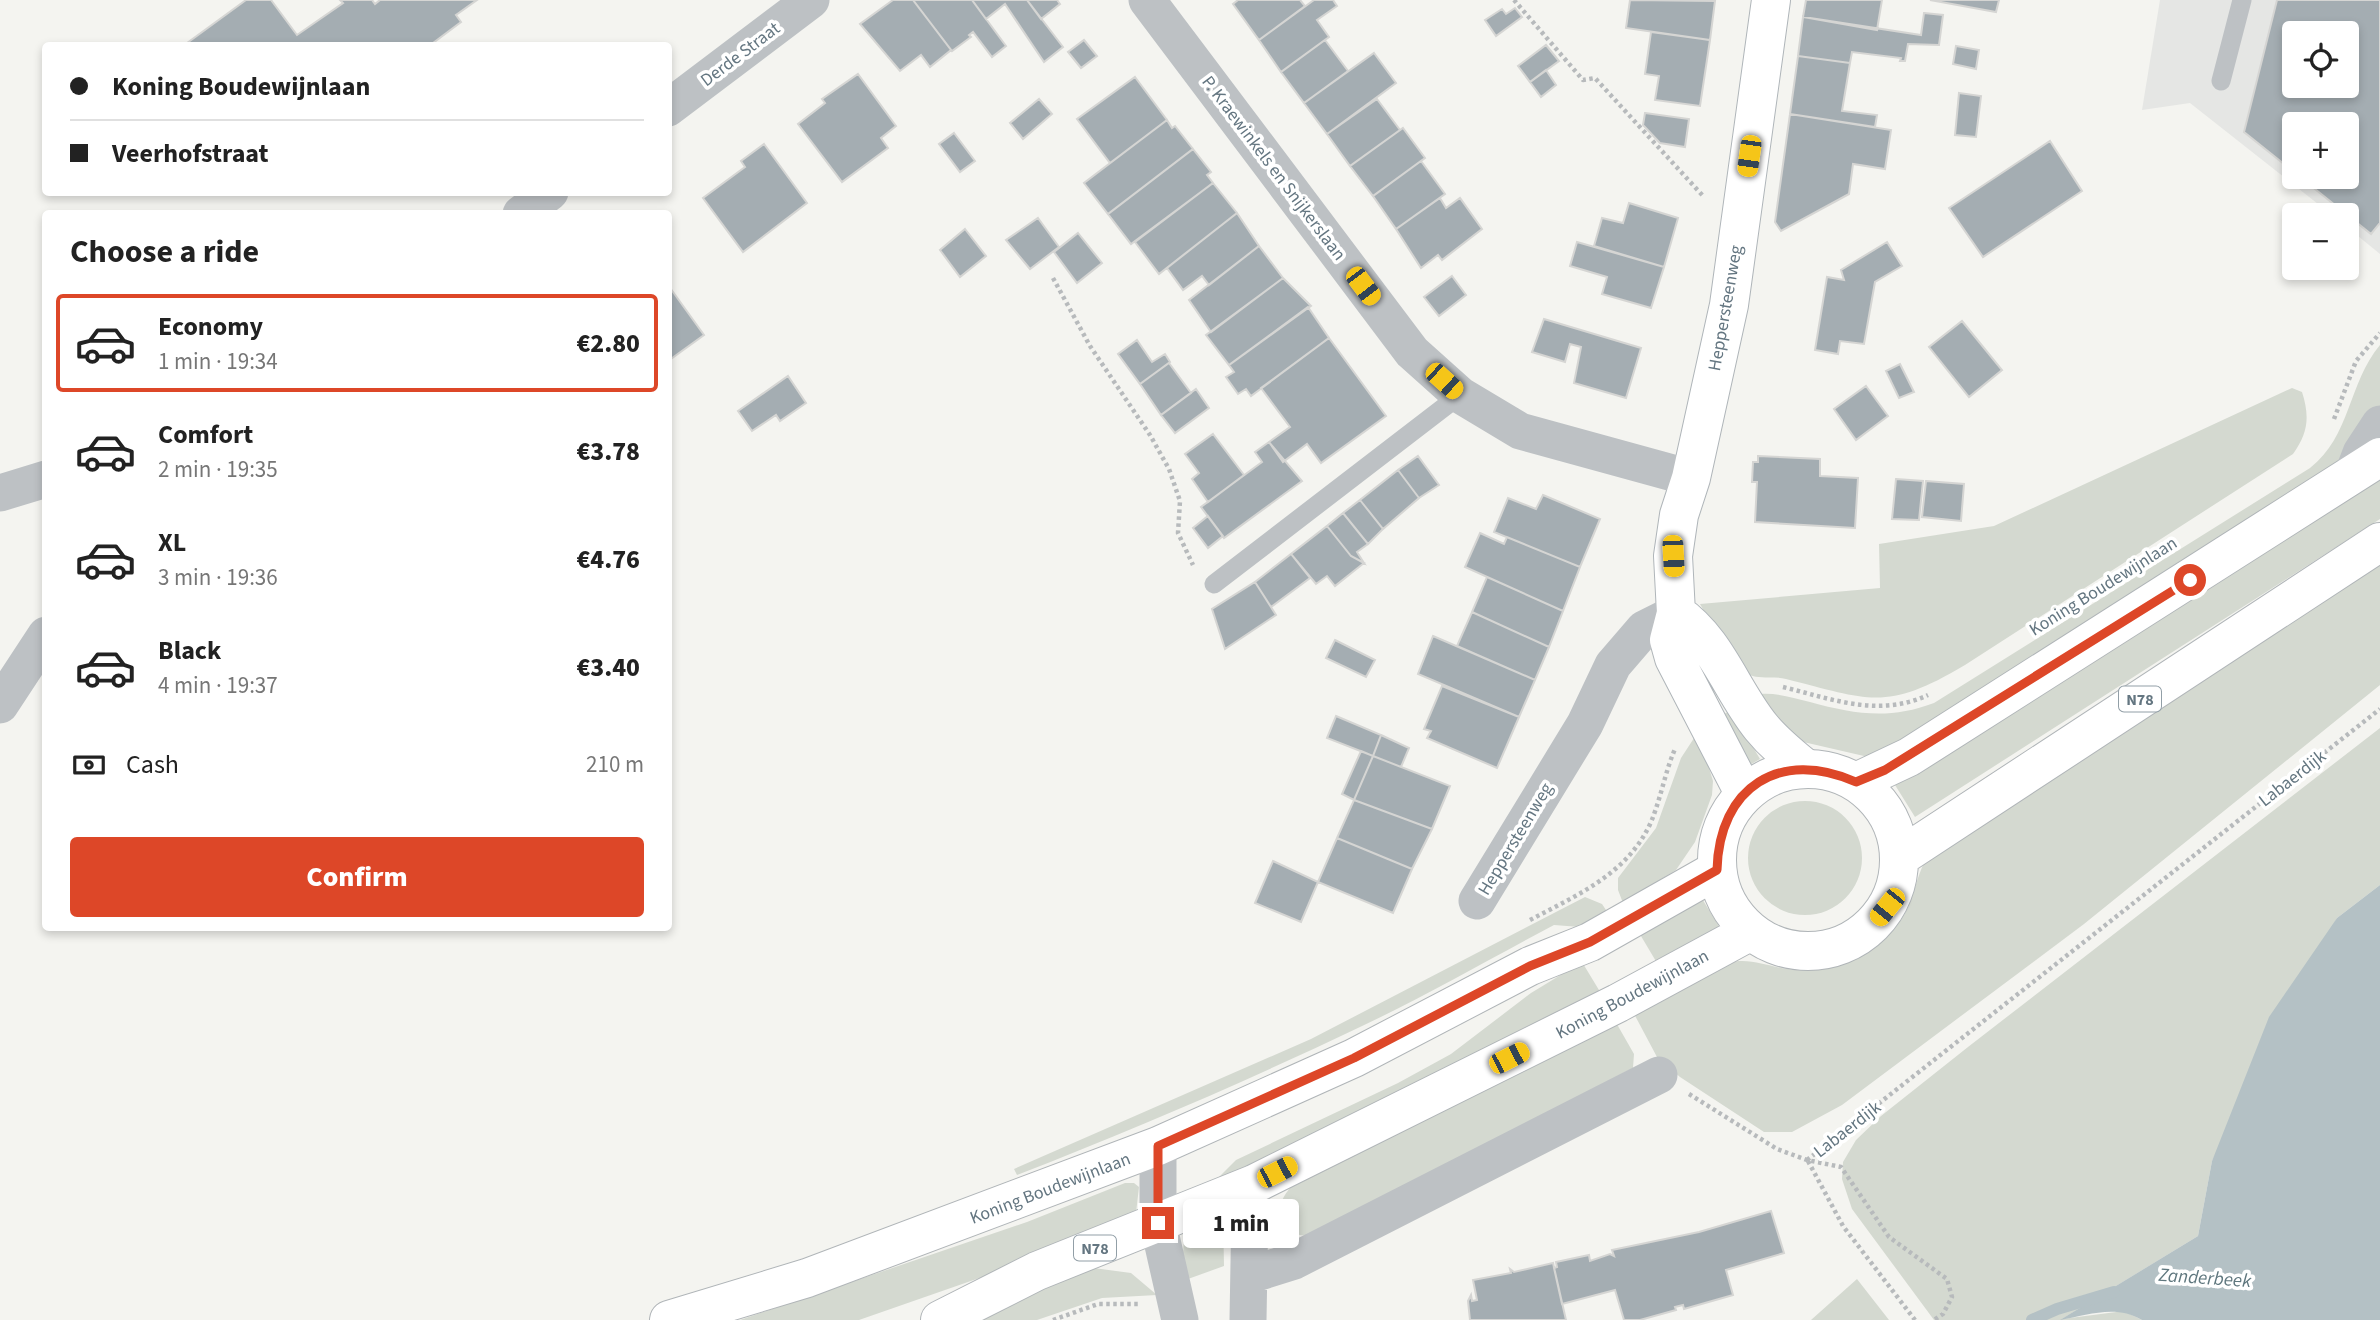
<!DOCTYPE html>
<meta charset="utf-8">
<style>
:root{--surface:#fff;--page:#f2f2f2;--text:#222;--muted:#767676;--line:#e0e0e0;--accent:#dd4728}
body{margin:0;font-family:"Source Sans 3",sans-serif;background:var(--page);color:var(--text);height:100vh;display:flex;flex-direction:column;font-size:26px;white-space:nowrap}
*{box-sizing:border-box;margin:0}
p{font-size:23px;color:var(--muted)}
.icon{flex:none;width:38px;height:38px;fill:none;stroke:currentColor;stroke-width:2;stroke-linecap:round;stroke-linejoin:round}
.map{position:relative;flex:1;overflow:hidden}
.sheet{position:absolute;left:42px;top:210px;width:630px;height:721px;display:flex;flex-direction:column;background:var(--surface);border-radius:7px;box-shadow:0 4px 10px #0003}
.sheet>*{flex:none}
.hud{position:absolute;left:42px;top:42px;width:630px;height:154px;border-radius:7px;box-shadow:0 4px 10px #0003;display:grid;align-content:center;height:154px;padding:0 28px;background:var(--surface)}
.buttons{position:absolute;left:2282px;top:21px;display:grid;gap:14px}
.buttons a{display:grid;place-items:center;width:77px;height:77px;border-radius:7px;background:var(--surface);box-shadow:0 4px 10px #0003;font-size:35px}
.end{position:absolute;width:32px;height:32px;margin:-16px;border:9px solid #dd4728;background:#fff;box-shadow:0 0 0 4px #fff}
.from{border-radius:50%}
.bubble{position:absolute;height:49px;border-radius:7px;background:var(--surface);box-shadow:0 4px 10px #0003;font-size:23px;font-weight:800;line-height:49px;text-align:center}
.car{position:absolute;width:21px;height:42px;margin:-21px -10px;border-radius:9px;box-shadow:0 0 5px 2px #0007;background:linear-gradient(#f5c518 24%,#345 0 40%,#f5c518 0 76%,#345 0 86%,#f5c518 0)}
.hud b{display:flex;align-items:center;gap:24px;height:66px;font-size:26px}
.hud b+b{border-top:2px solid var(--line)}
.hud i{width:18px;height:18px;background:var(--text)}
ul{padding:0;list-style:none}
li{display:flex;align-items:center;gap:21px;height:98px;margin:0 14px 10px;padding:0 14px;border:4px solid transparent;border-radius:7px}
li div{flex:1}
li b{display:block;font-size:26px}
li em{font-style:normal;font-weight:800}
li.current{border-color:var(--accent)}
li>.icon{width:63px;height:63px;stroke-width:1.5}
h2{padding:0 28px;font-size:32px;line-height:84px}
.pay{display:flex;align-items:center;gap:18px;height:77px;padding:0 28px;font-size:26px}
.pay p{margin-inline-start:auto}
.action{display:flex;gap:14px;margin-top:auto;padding:14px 28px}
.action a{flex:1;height:80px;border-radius:7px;background:var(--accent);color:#fff;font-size:28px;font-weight:800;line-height:80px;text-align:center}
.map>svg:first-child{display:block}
</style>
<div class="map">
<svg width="2380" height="1320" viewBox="0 0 2380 1320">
<rect width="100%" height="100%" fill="#f4f4f0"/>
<!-- built -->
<path fill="#e5e6e4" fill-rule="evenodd" d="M 2160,0 L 2380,0 L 2380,254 L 2347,227 L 2347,215 L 2332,215 L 2190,103 L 2142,110 ZM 2294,33 L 2347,33 L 2347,86 L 2294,86 ZM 2294,124 L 2347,124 L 2347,177 L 2294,177 Z"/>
<!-- green -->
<path fill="#d4d9d0" d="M 2380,345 L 2380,408 L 2358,450 L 1945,718 L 1872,756 L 1864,756 L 1799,741 L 1778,726 L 1761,694 C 1778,693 1793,698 1810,702 C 1854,714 1889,720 1934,703 L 2310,468 C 2351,436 2348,383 2380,345 Z
M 2292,388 L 2302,392 C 2310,417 2308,433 2293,454 L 1965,665 C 1886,712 1870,700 1786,679 C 1772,675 1756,681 1744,672 C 1723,655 1713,627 1700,604 L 1880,588 L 1879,544 L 1994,526 Z
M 2380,475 L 2380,519 L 1915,817 L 1895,785 Z
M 2380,564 L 2380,685 L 2084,924 L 1842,1105 L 1792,1132 L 1764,1132 L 1680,1077 L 1657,1057 L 1632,1010 C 1661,995 1697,972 1728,963 C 1751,956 1773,969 1796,970 C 1838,973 1882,952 1904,915 C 1914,898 1916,878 1925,861 Z
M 1731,710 L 1760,759 L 1748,766 L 1719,717 Z
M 2380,728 L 2380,885 L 2337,918 L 2212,1161 L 2198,1236 L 2062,1319 L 2124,1311 L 2142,1320 L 1934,1320 L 1852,1209 L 1842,1179 L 1843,1162 L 1856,1140 L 1881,1116 L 1968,1047 Z
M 1698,732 L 1713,781 L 1712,795 L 1695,842 L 1676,870 L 1623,903 L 1618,890 L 1618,878 L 1656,828 L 1681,758 Z
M1748 858a57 57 0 1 1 114 0a57 57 0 1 1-114 0Z
M 1585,897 L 1602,904 L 1608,913 L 1580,927 L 1554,925 C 1490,959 1426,996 1360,1027 C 1247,1081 1133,1130 1017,1175 L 1014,1169 L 1311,1039 Z
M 1701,897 L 1720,928 L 1657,963 L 1638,931 Z
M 1582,962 L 1602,995 L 1212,1184 L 1236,1160 L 1398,1083 L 1451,1054 L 1531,993 Z
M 1614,1019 L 1634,1054 L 1633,1068 L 1311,1236 C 1273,1236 1271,1204 1296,1182 Z
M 1125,1183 L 1134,1183 L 1139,1187 L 1136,1213 L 1011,1267 L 859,1320 L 740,1320 L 1027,1222 Z
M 1223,1213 L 1224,1266 L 1188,1279 L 1183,1253 L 1185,1224 Z
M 1086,1267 L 1131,1273 L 1157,1295 L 1102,1298 L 1037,1320 L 972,1320 Z
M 1857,1279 L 1889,1320 L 1811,1320 Z"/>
<!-- water -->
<path fill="#b4c1c5" d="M 2380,885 L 2380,1320 L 2142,1320 C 2116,1304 2088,1315 2060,1320 L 2198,1236 L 2212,1161 L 2269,1017 L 2337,918 Z"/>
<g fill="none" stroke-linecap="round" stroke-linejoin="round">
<!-- stream -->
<path stroke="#b4c1c5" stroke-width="12" d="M 2032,1320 L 2057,1309 L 2114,1292"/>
</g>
<!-- building -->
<path fill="#a4adb2" stroke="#d5d5d3" stroke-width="2" fill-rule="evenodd" d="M 246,0 L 271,0 L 297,35 L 343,3 L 340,0 L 372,0 L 375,4 L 380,0 L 477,0 L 456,15 L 461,22 L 429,46 L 183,46 Z
M 893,0 L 913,0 L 951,50 L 930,67 L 921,55 L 900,71 L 860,24 Z
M 913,0 L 972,0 L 1006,46 L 992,57 L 973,32 L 969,35 L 971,37 L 952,51 Z
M 972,0 L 1027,0 L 1063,47 L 1044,62 L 1005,4 L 986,19 Z
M 1027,0 L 1057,0 L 1060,4 L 1041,19 Z
M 1238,0 L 1300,0 L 1305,6 L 1259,40 L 1233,4 Z
M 1314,0 L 1333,0 L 1337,6 L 1317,20 L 1329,37 L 1281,72 L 1259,40 Z
M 1630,0 L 1715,1 L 1710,40 L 1626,28 Z
M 1806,0 L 1882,0 L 1877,30 L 1803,17 Z
M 1930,0 L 1999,0 L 1996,12 Z
M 2277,0 L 2380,0 L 2380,223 L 2371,234 L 2300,177 L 2347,177 L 2347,124 L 2294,124 L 2294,172 L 2244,132 ZM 2294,33 L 2347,33 L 2347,86 L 2294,86 Z
M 1515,8 L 1522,17 L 1496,36 L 1485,20 L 1502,9 L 1506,14 Z
M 1924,13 L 1943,15 L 1939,45 L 1908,44 L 1905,61 L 1900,61 L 1901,58 L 1852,52 L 1850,63 L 1798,56 L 1803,17 L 1921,35 Z
M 1651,32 L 1710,40 L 1700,106 L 1655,100 L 1659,76 L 1645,74 Z
M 1084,40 L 1097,56 L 1081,68 L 1068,52 Z
M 1325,40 L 1348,71 L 1304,103 L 1281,72 Z
M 1546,45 L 1559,61 L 1530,82 L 1518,66 Z
M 1956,46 L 1979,50 L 1976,69 L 1953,64 Z
M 1374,53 L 1396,83 L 1327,134 L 1304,103 Z
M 1798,56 L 1850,63 L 1842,111 L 1877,115 L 1875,127 L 1790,114 Z
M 1546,70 L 1556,85 L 1541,97 L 1530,82 Z
M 858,74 L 896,126 L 881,138 L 888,148 L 842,182 L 798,124 L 825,103 L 822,99 Z
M 1135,77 L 1167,120 L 1110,163 L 1077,119 Z
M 1959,93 L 1981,96 L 1976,137 L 1955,135 Z
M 1039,99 L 1052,114 L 1023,139 L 1010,123 Z
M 1377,99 L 1400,130 L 1350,166 L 1327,134 Z
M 1645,113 L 1689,119 L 1685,147 L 1660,143 L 1643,125 Z
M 1790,114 L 1891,130 L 1885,169 L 1853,164 L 1849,194 L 1781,231 L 1775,222 Z
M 1167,120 L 1172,128 L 1175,126 L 1193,149 L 1108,214 L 1084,183 Z
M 1403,128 L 1425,158 L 1373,196 L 1350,166 Z
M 954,133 L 975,161 L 960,172 L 939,144 Z
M 2050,141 L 2082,191 L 1983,257 L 1949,208 Z
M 764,144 L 807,203 L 743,252 L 703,198 L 745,167 L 741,161 Z
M 1193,149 L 1211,172 L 1207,175 L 1213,183 L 1131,244 L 1108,214 Z
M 1421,161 L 1445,194 L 1396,229 L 1373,196 Z
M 1213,183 L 1237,213 L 1159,274 L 1135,242 Z
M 1440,198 L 1446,208 L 1460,198 L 1482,229 L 1442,260 L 1438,255 L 1421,268 L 1396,229 Z
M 1629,203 L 1678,218 L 1664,267 L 1594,246 L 1602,218 L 1623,223 Z
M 1237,213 L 1259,246 L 1209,285 L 1202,276 L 1183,290 L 1167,268 Z
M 1038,218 L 1059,247 L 1030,269 L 1006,240 Z
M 965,229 L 986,256 L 960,277 L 940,250 Z
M 1078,233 L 1102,263 L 1077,283 L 1054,252 Z
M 1577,242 L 1664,267 L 1651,308 L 1602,294 L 1607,277 L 1570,266 Z
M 1887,242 L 1902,266 L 1875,282 L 1864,344 L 1840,341 L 1838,354 L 1815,350 L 1827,277 L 1844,280 L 1841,270 Z
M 1259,246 L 1283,278 L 1211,332 L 1189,300 Z
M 1452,276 L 1466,295 L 1439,316 L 1424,297 Z
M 1283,278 L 1311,306 L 1229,365 L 1206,335 Z
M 668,285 L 704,335 L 668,361 Z
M 1308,307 L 1329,338 L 1251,396 L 1246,389 L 1238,394 L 1226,377 L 1234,372 L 1229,365 Z
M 1544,319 L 1641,348 L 1626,398 L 1574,383 L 1581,347 L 1570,344 L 1565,362 L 1532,352 Z
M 1962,321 L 2002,370 L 1969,397 L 1929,347 Z
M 1329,338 L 1386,416 L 1321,463 L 1307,444 L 1283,462 L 1269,442 L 1290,427 L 1261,388 Z
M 1137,340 L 1152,362 L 1165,354 L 1170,362 L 1140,384 L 1118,354 Z
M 1169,363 L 1191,393 L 1161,415 L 1140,384 Z
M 1900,364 L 1914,392 L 1899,398 L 1886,371 Z
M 788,376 L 806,403 L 780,421 L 776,415 L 752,431 L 738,411 Z
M 1866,386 L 1888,416 L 1856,440 L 1834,409 Z
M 1196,389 L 1209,408 L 1175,433 L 1161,415 Z
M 1213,434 L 1244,475 L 1208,502 L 1192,479 L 1199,473 L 1185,454 Z
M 1269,442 L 1302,481 L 1224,538 L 1201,507 L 1262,462 L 1255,452 Z
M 1418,456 L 1439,485 L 1419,498 L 1398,470 Z
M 1758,456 L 1820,459 L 1820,476 L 1858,478 L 1855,528 L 1755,522 L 1757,482 L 1752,482 L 1753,462 L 1758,462 Z
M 1398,470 L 1419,498 L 1383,529 L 1360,500 Z
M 1896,479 L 1923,481 L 1919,520 L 1892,519 Z
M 1926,481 L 1964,484 L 1961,521 L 1922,517 Z
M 1543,495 L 1600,519 L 1580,567 L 1494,532 L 1508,498 L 1536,509 Z
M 1360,500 L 1383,529 L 1368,544 L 1343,513 Z
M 1343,513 L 1368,544 L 1357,552 L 1364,563 L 1351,556 L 1327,526 Z
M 1208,516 L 1223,536 L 1208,548 L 1193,528 Z
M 1327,526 L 1351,556 L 1364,563 L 1335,586 L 1327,576 L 1316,584 L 1291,554 Z
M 1480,533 L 1504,544 L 1507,537 L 1580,567 L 1563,611 L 1465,567 Z
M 1291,554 L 1310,578 L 1271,607 L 1255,582 Z
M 1487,577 L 1563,611 L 1549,647 L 1472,612 Z
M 1255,582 L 1276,615 L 1225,649 L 1212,609 Z
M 1472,612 L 1549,647 L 1535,680 L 1457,646 Z
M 1433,636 L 1535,680 L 1519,717 L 1418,674 Z
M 1335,640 L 1375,660 L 1366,677 L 1326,658 Z
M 1442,686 L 1519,717 L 1497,768 L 1427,738 L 1431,731 L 1424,729 Z
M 1336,716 L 1381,735 L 1373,756 L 1327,738 Z
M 1381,735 L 1409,748 L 1401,767 L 1373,756 Z
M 1361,751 L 1373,756 L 1354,800 L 1342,794 Z
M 1373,756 L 1450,786 L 1432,829 L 1354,800 Z
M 1354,800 L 1432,829 L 1412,869 L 1337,838 Z
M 1337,838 L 1412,869 L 1393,913 L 1318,882 Z
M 1273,861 L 1318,882 L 1301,922 L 1255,903 Z
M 1771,1211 L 1784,1253 L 1726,1270 L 1733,1295 L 1684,1309 L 1683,1305 L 1675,1307 L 1676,1310 L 1640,1320 L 1624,1320 L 1615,1290 L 1562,1304 L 1554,1268 L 1557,1267 L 1556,1262 L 1589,1255 L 1590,1261 L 1610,1254 L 1614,1256 L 1612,1250 L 1699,1232 Z
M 1553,1263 L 1566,1320 L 1470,1320 L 1468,1301 L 1471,1295 L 1472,1301 L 1477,1300 L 1473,1280 L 1511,1273 L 1510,1269 L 1514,1272 Z"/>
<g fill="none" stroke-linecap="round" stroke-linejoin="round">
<!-- secondary casing -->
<g stroke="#afb5b9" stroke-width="40">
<path id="secondary" d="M 1676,613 C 1717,641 1731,690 1761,727 C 1774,743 1789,755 1805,768
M 1744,793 L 1674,658 L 1669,640 L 1676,613 L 1673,556 L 1679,515 L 1691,478 L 1729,305 L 1771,0"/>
</g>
<!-- primary casing -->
<g stroke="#b0b5b8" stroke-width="40">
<path id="primary" d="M1717 860a91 91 0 1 1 182 0a91 91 0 1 1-182 0Z
M 1856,782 L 1909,757 L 2380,457
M 1900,857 L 2380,542
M 669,1320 L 807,1278 L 1158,1146 L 1354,1058 L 1530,966 L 1590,942 L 1717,870
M 940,1320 L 1037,1271 L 1254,1184 L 1618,1003 L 1751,931"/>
</g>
<!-- path -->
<path stroke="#b7babc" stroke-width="4.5" stroke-dasharray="3.5 3.5" stroke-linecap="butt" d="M 1514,0 L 1583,80 L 1595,78 L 1704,197
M 1053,278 L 1090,346 L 1150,435 L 1169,469 L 1180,501 L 1178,533 L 1193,565
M 2334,419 L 2356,361 L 2380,333
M 1783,687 C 1832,699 1879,718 1928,695
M 1530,920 C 1577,895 1628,874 1651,822 C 1661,798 1665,772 1675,749
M 1689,1094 L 1777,1149 L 1807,1160 L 1841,1167 L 1889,1237 L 1947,1279 L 1952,1297 L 1943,1314 L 1934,1320
M 1807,1160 L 2380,709
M 1808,1161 L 1843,1226 L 1915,1320
M 1053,1320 L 1098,1304 L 1139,1304"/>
<!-- lane -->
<path stroke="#bdc1c4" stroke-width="19" d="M 2221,81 L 2242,0
M 1214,584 L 1460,395"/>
<!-- street -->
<path stroke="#bdc1c4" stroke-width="37" d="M 1147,0 L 1412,352 L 1460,395 L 1520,431 L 1691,478
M 668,108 L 811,0
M 521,214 L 550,192
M 2353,474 L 2361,453 L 2380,424
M 0,493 L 46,479
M 0,705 L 46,635
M 1477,901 L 1585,724 L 1613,665 L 1644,629 L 1676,613
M 1158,1146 L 1158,1223 L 1180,1320
M 1250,1275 L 1294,1261 L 1659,1075
M 1248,1320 L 1250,1205 L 1254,1184"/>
<!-- secondary -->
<use href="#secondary" stroke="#fff" stroke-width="38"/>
<!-- primary -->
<use href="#primary" stroke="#fff" stroke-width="38"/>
</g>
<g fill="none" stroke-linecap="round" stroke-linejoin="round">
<!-- route -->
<path stroke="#dd4728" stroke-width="9" d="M 1158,1223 L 1158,1146 L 1354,1058 L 1530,966 L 1590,942 L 1717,870 C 1719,787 1780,748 1856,782 L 1885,770 L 2190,580"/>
</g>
<g text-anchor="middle" stroke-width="7" stroke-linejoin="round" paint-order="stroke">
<!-- shield labels -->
<g fill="#fff" stroke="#929fa7" stroke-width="2">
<rect x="2119" y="686.5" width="42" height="25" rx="5"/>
<rect x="1074" y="1235.5" width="42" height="25" rx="5"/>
</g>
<g font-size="16" font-weight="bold" fill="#647681">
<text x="2140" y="705">N78</text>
<text x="1095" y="1254">N78</text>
</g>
<!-- street labels -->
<g font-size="18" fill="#647681" stroke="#fff">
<text transform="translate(740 54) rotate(-37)" y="6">Derde Straat</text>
<text transform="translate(1274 168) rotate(53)" y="6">P. Kraewinkels en Snijkerslaan</text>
<text transform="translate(1725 308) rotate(-80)" y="6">Heppersteenweg</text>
<text transform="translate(2103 586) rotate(-32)" y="6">Koning Boudewijnlaan</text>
<text transform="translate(2292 778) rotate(-38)" y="6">Labaerdijk</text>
<text transform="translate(1515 839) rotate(-59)" y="6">Heppersteenweg</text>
<text transform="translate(1632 994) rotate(-28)" y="6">Koning Boudewijnlaan</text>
<text transform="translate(1847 1129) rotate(-38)" y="6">Labaerdijk</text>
<text transform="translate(1050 1188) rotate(-21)" y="6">Koning Boudewijnlaan</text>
</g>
<!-- water labels -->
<g font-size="19" font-style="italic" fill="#5f777e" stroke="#fff">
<text transform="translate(2205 1277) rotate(4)" y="7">Zanderbeek</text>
</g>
</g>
</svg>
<div class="buttons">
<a><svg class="icon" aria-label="locate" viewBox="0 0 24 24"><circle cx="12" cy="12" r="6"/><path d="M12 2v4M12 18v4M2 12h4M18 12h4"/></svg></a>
<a>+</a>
<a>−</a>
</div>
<i class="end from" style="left:2190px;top:580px"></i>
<i class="end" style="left:1158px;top:1223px"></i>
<div class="bubble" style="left:1183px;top:1199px;width:116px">1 min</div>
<i class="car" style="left:1749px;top:156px;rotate:188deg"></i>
<i class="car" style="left:1363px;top:286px;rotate:143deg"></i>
<i class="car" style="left:1444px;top:381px;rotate:132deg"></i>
<i class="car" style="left:1673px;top:556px;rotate:177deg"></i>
<i class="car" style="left:1887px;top:907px;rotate:219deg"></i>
<i class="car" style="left:1509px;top:1058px;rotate:63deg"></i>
<i class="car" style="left:1277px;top:1172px;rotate:63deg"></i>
<div class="hud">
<b><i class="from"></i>Koning Boudewijnlaan</b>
<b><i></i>Veerhofstraat</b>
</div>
<section class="sheet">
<h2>Choose a ride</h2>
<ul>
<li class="current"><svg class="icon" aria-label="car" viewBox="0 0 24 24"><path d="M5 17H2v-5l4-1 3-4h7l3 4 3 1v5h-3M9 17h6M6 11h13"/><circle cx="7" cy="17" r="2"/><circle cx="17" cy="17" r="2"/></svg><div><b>Economy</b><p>1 min · 19:34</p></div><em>€2.80</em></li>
<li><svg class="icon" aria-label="car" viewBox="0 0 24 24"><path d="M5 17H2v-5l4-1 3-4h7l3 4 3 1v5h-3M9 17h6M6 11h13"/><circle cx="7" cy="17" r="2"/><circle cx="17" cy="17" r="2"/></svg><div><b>Comfort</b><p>2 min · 19:35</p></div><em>€3.78</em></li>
<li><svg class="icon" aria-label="car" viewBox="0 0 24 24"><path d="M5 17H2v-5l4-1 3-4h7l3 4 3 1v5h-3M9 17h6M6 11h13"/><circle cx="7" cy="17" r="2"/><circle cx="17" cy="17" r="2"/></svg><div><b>XL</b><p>3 min · 19:36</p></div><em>€4.76</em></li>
<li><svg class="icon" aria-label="car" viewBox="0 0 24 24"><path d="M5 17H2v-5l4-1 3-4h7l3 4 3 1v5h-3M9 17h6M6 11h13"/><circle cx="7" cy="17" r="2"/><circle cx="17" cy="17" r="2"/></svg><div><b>Black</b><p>4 min · 19:37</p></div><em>€3.40</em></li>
</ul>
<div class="pay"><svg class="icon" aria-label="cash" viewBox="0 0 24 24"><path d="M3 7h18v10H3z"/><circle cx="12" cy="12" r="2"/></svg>Cash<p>210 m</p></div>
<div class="action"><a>Confirm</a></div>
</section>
</div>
